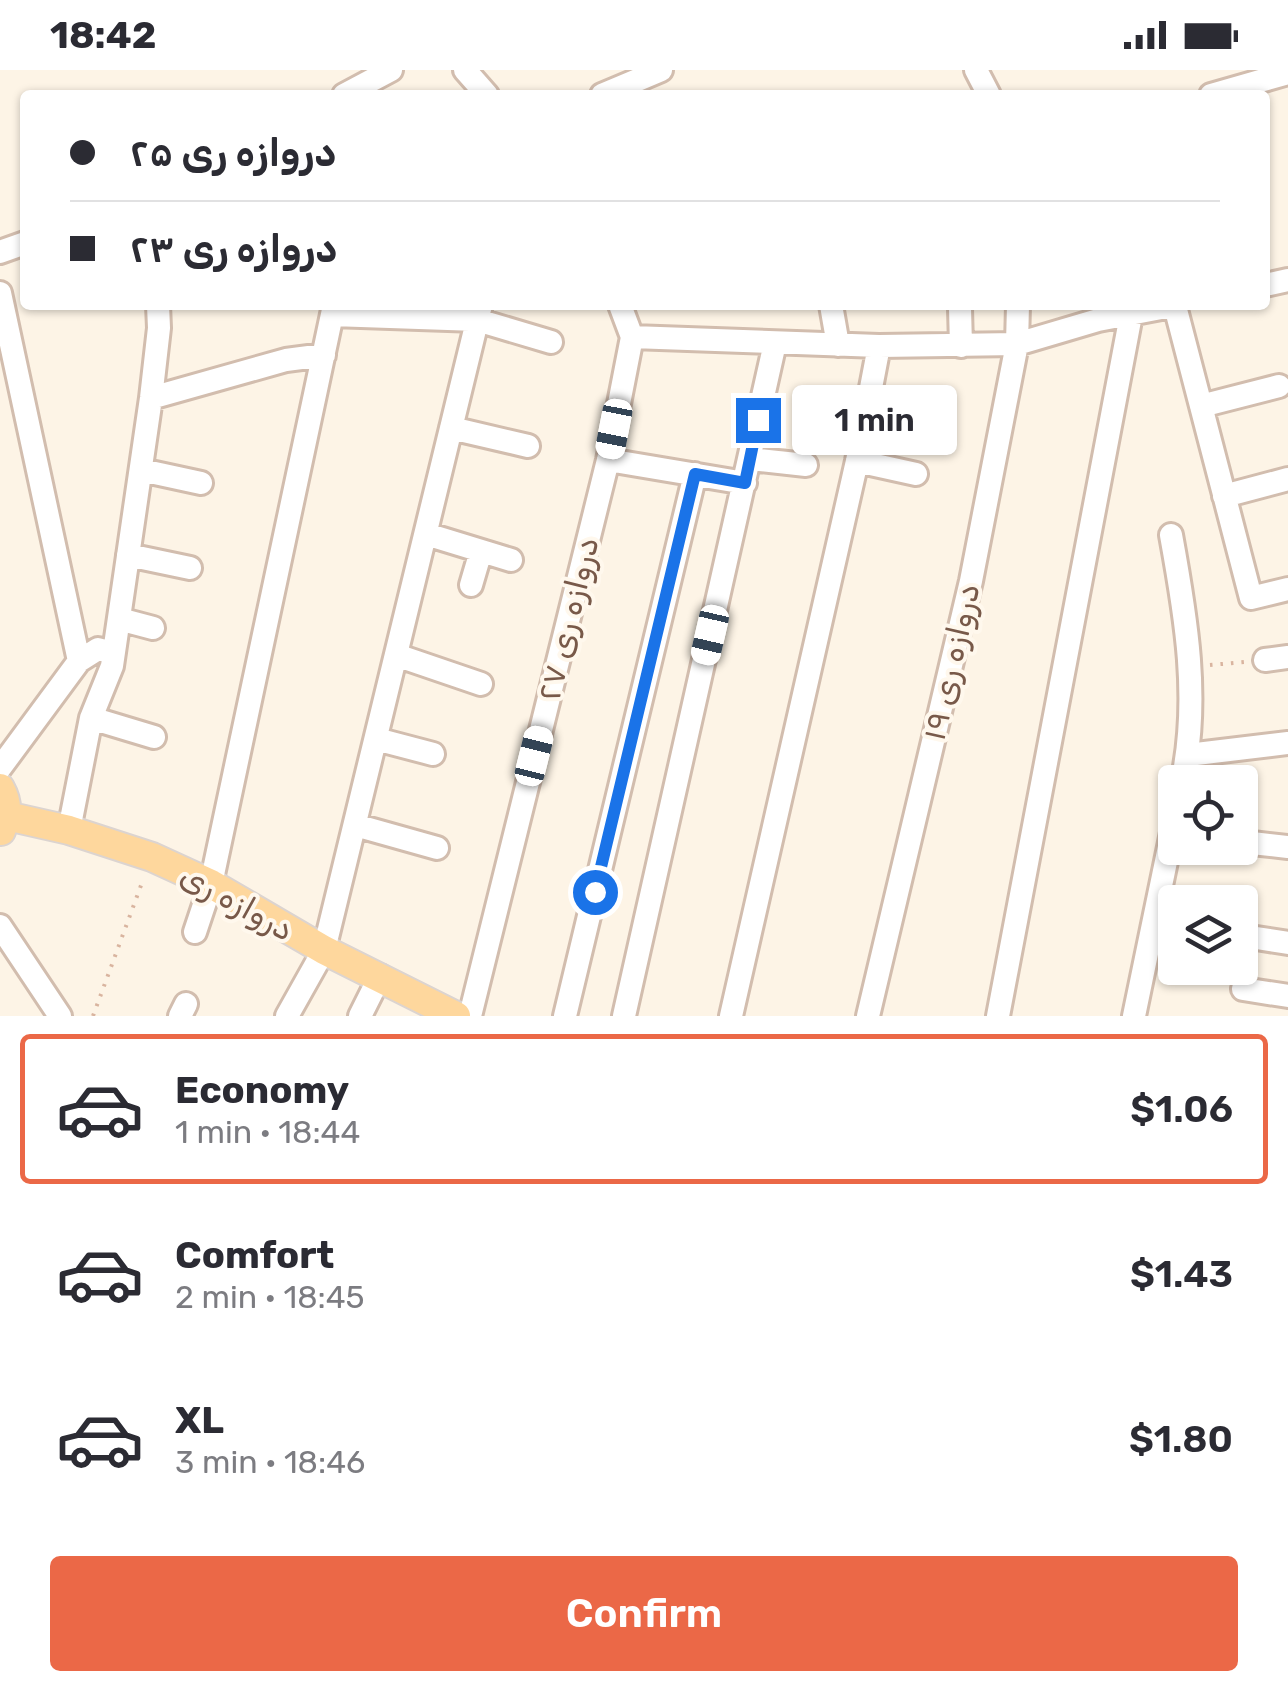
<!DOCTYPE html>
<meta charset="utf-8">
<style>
:root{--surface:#fff;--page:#f2f2f3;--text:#2b2b33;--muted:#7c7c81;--line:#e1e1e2;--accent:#eb6847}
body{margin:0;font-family:Rubik,"Noto Sans Arabic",sans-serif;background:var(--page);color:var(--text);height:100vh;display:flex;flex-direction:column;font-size:38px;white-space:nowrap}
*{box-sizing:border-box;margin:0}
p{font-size:32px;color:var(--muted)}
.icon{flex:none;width:55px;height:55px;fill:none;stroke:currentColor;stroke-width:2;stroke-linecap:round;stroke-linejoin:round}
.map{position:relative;height:946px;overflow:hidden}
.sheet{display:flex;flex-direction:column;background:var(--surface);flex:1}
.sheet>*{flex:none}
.guide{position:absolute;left:20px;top:20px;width:1250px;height:220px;border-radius:10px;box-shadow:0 2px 8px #0004;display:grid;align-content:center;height:220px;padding:0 50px;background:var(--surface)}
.tools{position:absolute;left:1158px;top:695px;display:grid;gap:20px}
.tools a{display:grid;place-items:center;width:100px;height:100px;border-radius:10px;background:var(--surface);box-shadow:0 2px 8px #0004;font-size:50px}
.end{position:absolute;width:45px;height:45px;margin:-22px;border:12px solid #1a73e8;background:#fff;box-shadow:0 0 0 5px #fff}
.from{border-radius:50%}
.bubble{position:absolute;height:70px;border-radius:10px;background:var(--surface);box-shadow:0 2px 8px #0004;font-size:32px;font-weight:600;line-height:70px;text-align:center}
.car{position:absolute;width:30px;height:60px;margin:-30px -15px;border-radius:12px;box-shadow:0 0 8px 2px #0007;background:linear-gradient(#fff 24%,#345 0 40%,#fff 0 76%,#345 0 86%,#fff 0)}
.guide b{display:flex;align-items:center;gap:35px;height:95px;font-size:38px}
.guide b+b{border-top:2px solid var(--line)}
.guide i{width:25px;height:25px;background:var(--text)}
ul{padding:18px 0 0;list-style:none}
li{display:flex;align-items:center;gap:30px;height:150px;margin:0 20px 15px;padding:0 30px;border:5px solid transparent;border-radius:10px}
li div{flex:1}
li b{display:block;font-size:38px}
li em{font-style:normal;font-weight:600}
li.on{border-color:var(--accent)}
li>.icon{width:90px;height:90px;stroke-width:1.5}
.cta{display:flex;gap:20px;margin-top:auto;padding:20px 50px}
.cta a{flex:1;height:115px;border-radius:10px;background:var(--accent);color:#fff;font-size:40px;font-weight:600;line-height:115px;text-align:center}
.status{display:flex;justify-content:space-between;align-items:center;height:70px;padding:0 50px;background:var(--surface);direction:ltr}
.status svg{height:28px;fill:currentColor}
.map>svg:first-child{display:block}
</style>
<div class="status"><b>18:42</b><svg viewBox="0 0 49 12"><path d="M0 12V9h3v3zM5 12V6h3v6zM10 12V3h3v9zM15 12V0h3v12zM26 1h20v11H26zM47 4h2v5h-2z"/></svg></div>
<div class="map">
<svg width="1288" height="946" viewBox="0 0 1288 946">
<rect width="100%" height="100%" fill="#fdf4e6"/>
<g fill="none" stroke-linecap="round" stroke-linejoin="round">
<!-- minor casing -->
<g stroke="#d2bdae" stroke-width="28">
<path id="minor" d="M 465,0 L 487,25
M 976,0 L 989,25
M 344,25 L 391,0
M 602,25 L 661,0
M 1211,25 L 1288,3
M 0,182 L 25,173
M 1265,215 L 1288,210
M 0,223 L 79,591
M 620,235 L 632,267
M 831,235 L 838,275
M 1175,236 L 1251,528 L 1288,519
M 960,238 L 961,276
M 332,245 L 477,250 L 551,272
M 632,267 L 879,276 L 1017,274 L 1098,250 L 1177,235
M 151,328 L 286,290 L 324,285
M 1201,336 L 1279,316
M 451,358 L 528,376
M 750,389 L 806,395
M 608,390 L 745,413
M 857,391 L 916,404
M 141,400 L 201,413
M 1224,426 L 1288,409
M 426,464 L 511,490
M 1171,465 C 1186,547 1200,630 1182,712
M 128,485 L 190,498
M 471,515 L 481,481
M 119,549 L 153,558
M 396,585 L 481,614
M 1265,590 L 1288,587
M 91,648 L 154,667
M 376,669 L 433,684
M 1188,685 L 1288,673
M 0,698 L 79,591 L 98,579 L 109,582 L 113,588
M 355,755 L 437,778
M 69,760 L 91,648 L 112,596 L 151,328 L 159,258 L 158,235
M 1252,773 L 1288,777
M 0,856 L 60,946
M 195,862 L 211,814 L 334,235
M 1250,867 L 1288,873
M 1243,919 L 1288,926
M 180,946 L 186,934
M 287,946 L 324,880 L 481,235
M 360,946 L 380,906
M 470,946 L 608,390 L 632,267
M 565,946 L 695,404
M 624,946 L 775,273
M 731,946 L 857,391 L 879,276
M 868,946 L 971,511 L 1017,274 L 1018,235
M 998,946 L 1131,245
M 1134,946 L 1175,748"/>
</g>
<!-- major casing -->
<g stroke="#dcd4d0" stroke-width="32">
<path id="major" d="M 0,718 C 9,734 7,745 1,761
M 7,746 L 69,760 L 152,787 L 211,814 L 324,880 L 456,946"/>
</g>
<!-- path -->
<path stroke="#d9b49f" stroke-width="4" stroke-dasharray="2.5 8" stroke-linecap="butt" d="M 1210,595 L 1245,592
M 93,946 L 143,810"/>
<!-- minor -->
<use href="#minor" stroke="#fff" stroke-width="22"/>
<!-- major -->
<use href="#major" stroke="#fed79d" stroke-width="28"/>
</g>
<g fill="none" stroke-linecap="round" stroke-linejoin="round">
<!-- route -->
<path stroke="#1a73e8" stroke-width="12" d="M 595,822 L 695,404 L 745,413 L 758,350"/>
</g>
<g text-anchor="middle" stroke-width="8" stroke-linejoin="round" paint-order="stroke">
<!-- street labels -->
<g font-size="32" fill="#785949" stroke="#fff8ed">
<text transform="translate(568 549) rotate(-76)" y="11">دروازه ری ۲۷</text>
<text transform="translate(951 592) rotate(-77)" y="11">دروازه ری ۱۹</text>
<text transform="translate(237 832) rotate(29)" y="11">دروازه ری</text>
</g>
</g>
</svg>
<div class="tools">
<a><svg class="icon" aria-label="locate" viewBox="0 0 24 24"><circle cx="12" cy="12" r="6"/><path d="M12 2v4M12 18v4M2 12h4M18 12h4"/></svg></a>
<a><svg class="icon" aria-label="layers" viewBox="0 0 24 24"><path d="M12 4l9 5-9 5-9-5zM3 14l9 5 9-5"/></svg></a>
</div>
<i class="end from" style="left:595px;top:822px"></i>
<i class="end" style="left:758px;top:350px"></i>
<div class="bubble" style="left:792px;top:315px;width:165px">1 min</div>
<i class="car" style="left:614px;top:359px;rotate:191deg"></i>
<i class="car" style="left:710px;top:565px;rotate:193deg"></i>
<i class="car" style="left:534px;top:686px;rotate:14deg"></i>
<div class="guide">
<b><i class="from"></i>دروازه ری ۲۵</b>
<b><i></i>دروازه ری ۲۳</b>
</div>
</div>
<section class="sheet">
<ul>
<li class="on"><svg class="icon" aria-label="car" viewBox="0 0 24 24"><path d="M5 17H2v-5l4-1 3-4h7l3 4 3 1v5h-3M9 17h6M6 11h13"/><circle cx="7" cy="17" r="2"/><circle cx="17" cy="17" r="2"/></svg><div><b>Economy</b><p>1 min · 18:44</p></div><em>$1.06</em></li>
<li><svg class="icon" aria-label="car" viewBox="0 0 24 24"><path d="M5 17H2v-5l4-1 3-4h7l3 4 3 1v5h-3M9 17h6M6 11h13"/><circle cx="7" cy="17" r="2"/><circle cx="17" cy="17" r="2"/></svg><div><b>Comfort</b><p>2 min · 18:45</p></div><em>$1.43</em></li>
<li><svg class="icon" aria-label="car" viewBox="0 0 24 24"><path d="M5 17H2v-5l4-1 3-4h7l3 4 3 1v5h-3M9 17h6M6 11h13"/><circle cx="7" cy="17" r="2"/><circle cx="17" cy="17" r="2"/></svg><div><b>XL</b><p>3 min · 18:46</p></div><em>$1.80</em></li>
</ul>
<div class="cta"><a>Confirm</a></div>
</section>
